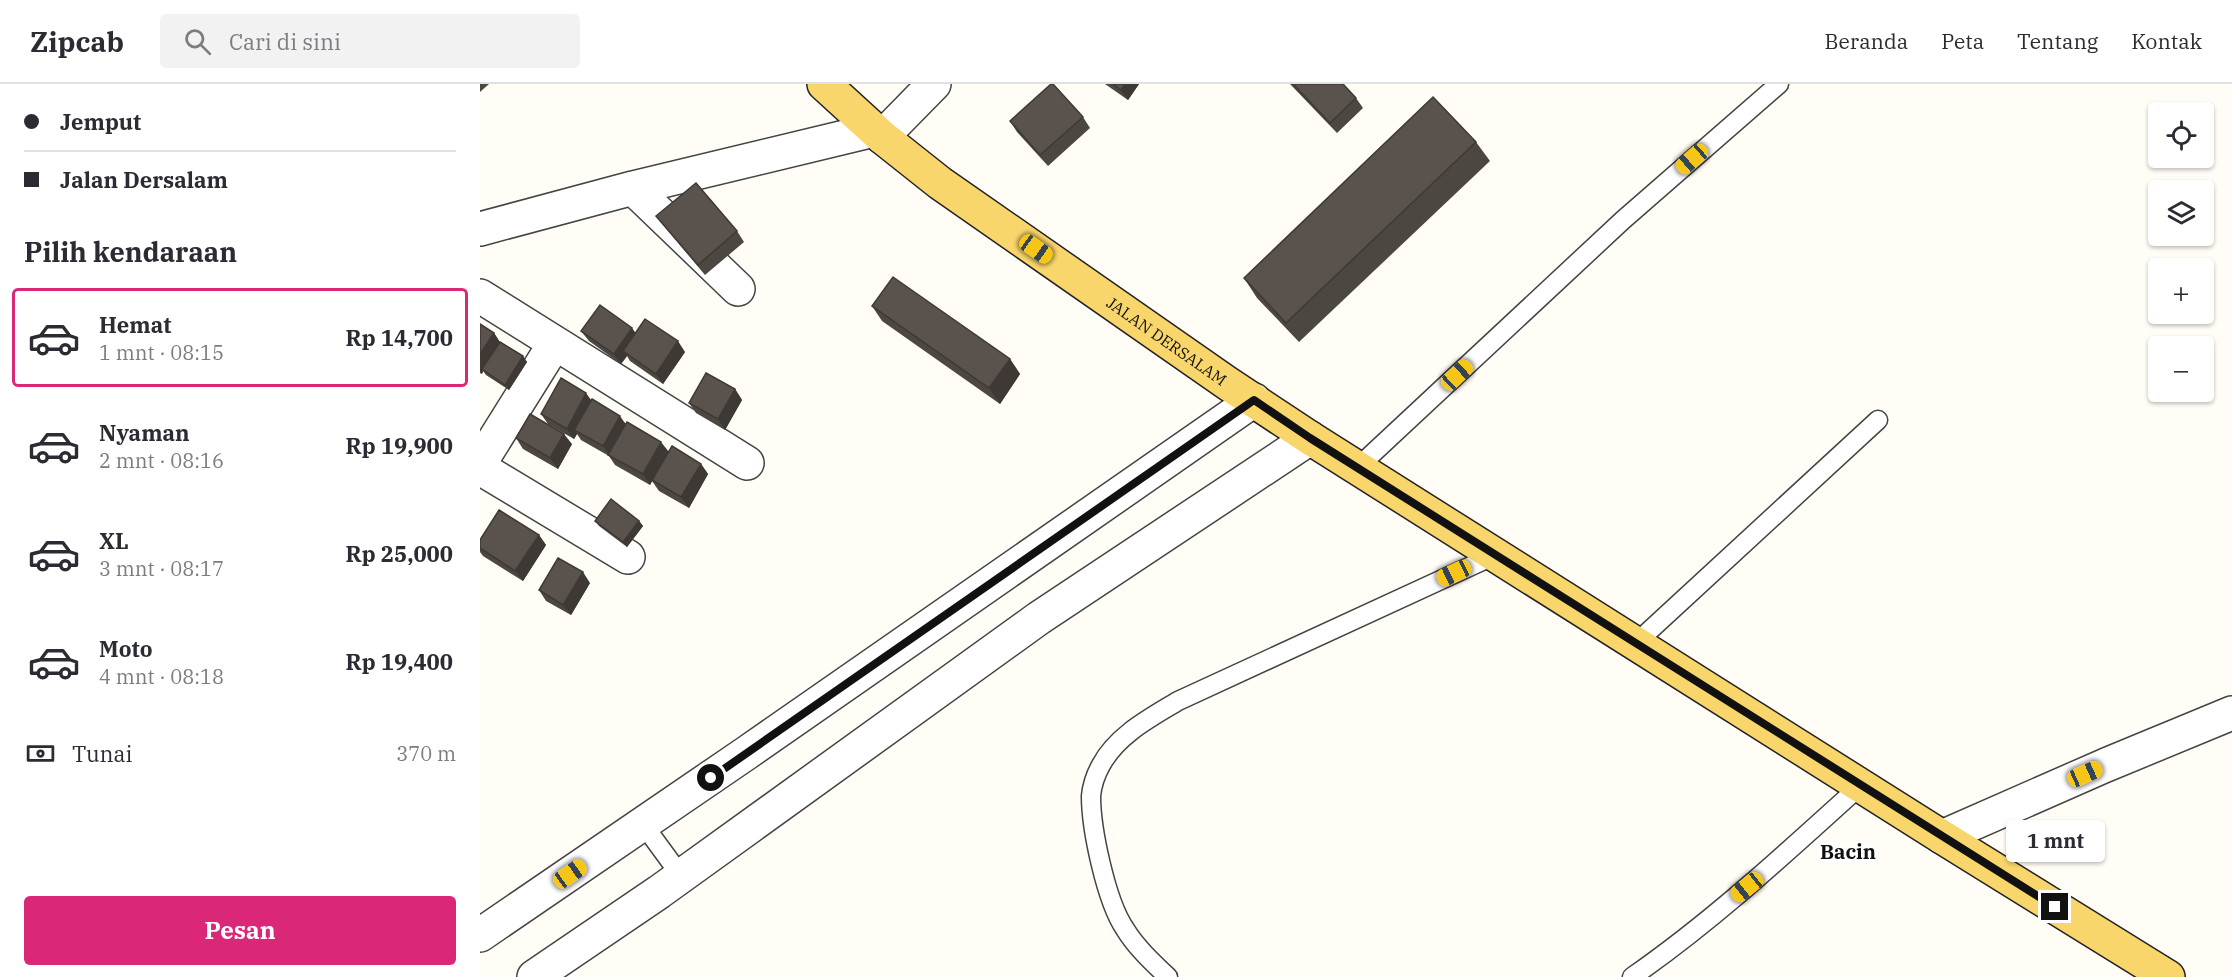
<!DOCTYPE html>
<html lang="id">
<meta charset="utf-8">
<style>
:root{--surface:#fff;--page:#f2f2f3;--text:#2b2b33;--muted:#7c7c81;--line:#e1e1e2;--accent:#db2777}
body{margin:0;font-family:"IBM Plex Serif",serif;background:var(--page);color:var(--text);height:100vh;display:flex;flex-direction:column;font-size:22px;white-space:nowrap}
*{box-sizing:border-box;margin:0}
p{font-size:20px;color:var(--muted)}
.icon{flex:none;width:33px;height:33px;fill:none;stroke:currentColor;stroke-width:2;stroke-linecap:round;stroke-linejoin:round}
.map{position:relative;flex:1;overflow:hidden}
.panel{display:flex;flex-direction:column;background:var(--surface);width:480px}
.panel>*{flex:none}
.hud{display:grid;align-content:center;height:132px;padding:0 24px;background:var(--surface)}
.buttons{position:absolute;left:1668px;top:18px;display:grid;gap:12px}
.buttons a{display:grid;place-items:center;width:66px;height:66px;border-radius:6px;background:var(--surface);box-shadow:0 2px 4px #0004;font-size:30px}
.end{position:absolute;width:27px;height:27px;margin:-14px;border:8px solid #111;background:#fff;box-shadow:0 0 0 3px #fff}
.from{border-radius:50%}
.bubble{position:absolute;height:42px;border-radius:6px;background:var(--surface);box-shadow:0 2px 4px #0004;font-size:20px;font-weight:800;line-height:42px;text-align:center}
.car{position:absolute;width:18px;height:36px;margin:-18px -9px;border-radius:8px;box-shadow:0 0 4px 2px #0007;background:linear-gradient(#f5c518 24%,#345 0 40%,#f5c518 0 76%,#345 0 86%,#f5c518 0)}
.hud b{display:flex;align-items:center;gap:21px;height:57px;font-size:22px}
.hud b+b{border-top:2px solid var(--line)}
.hud i{width:15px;height:15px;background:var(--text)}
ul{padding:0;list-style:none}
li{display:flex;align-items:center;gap:18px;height:99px;margin:0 12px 9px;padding:0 12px;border:3px solid transparent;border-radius:6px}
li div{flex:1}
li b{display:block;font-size:22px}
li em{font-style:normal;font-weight:800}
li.active{border-color:var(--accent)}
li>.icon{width:54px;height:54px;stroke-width:1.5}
h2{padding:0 24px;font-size:27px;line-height:72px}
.pay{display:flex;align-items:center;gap:15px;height:66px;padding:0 24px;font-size:22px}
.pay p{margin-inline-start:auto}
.cta{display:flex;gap:12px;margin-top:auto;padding:12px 24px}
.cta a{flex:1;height:69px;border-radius:6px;background:var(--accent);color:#fff;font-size:24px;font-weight:800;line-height:69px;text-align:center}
header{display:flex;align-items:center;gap:36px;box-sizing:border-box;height:84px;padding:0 30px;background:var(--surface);border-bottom:2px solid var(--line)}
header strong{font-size:28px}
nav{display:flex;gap:33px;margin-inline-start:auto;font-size:21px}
.search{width:420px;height:54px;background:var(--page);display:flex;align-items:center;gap:15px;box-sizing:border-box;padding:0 21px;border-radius:6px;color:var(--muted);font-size:22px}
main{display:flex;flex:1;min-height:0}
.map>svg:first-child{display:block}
</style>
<header>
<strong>Zipcab</strong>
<div class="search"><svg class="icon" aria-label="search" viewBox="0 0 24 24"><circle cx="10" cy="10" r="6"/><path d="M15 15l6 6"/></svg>Cari di sini</div>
<nav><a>Beranda</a><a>Peta</a><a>Tentang</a><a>Kontak</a></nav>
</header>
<main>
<section class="panel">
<div class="hud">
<b><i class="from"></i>Jemput</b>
<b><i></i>Jalan Dersalam</b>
</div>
<h2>Pilih kendaraan</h2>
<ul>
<li class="active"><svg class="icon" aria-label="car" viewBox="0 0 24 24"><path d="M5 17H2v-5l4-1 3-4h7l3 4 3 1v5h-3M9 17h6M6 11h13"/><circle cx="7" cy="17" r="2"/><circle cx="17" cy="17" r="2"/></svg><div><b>Hemat</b><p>1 mnt · 08:15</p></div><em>Rp 14,700</em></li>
<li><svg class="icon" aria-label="car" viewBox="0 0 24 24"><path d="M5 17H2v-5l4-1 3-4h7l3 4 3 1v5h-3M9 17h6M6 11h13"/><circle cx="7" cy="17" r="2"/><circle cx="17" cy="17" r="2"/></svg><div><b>Nyaman</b><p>2 mnt · 08:16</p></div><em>Rp 19,900</em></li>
<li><svg class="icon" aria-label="car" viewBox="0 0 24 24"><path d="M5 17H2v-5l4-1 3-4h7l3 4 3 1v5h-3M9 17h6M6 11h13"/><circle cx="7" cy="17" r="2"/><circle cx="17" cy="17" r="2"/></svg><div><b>XL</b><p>3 mnt · 08:17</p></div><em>Rp 25,000</em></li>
<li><svg class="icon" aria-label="car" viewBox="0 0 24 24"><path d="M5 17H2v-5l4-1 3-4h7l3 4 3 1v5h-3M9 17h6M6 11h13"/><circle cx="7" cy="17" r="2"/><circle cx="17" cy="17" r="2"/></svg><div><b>Moto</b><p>4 mnt · 08:18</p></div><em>Rp 19,400</em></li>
</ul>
<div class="pay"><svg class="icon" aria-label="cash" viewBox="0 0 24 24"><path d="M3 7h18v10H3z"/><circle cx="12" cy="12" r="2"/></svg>Tunai<p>370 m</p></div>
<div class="cta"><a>Pesan</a></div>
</section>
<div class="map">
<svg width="1752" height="893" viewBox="0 0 1752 893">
<rect width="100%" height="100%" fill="#fffdf5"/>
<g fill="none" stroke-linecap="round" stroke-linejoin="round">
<!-- service casing -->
<g stroke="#444" stroke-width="21">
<path id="service" d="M 877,384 L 1143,136 L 1299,0
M 1156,559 L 1398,336
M 163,740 L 201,792
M 688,893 C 672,878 656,863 645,845 C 626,817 611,745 611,712 C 612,702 616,690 621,681 C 637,651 670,634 698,617 L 1015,471
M 1152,893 C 1234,836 1307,768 1380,702"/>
</g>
<!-- minor casing -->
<g stroke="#444" stroke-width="36">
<path id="minor" d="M 402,53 L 454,0
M 153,104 L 394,46
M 0,145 L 153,104 L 258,205
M 0,212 L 267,379
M 0,379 L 75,259
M 0,384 L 148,473
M 1462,753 L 1626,681 L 1752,629
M 0,851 L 265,670 L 774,316
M 54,893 L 179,808 L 559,534 L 830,354"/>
</g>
<!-- primary casing -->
<g stroke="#222" stroke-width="36">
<g id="primary">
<path id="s1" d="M 344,0 L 402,53 L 460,99 L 747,299 L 830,354 L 1462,753 L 1688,893"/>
</g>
</g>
<!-- service -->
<use href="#service" stroke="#fff" stroke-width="18"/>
<!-- minor -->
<use href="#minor" stroke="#fff" stroke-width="33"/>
<!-- primary -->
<use href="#primary" stroke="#f9d66b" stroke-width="33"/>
</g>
<!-- wall -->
<path fill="#4d4742" d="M 0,0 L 9,0 L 0,8 Z
M 625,0 L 659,0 L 648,16 Z
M 810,0 L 863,0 L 876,14 L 883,24 L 857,49 Z
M 603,33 L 610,44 L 568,82 L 537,48 L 530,37 Z
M 996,58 L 1010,77 L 819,258 L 777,214 L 764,194 Z
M 176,132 L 257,147 L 264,158 L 225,191 L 184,142 Z
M 392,222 L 530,275 L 540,290 L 520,320 L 402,237 Z
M 0,240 L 14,249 L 20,258 L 43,272 L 47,278 L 29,306 L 6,291 L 3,287 L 2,290 L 0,289 Z
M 152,244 L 155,249 L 205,268 L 183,300 L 150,277 L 147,272 L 141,280 L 109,257 L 101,247 Z
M 255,305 L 262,316 L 245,346 L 216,329 L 209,319 Z
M 111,316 L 188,368 L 221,380 L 228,390 L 209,424 L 179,407 L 172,397 L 170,401 L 135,381 L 129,372 L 101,356 L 97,350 L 94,355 L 68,340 L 61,330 Z
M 36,354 L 92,360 L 78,385 L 43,365 Z
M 115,437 L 159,437 L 163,442 L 147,463 L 119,442 Z
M 59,451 L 66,461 L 43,497 L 3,472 L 0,468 L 0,456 Z
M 110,499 L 91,531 L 66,517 L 59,506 Z"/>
<!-- shaded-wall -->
<path fill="#3f3936" d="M 645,0 L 659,0 L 648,16 L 641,6 Z
M 152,244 L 159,254 L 143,267 L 147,272 L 141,280 L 134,270 Z
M 14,249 L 21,260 L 2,285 L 3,287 L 2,290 L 0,287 L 0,270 Z
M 198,257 L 205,268 L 183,300 L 176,290 Z
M 43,272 L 47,278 L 29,306 L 25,301 Z
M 530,275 L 540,290 L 520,320 L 509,304 Z
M 255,305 L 262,316 L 245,346 L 238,335 Z
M 106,309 L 114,320 L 94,346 L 97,350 L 94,355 L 87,345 Z
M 140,332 L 147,342 L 130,372 L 123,362 Z
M 84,350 L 92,360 L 78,385 L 70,374 Z
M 181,358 L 189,368 L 170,401 L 163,390 Z
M 221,380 L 228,390 L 209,424 L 201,413 Z
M 159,437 L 163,442 L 147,463 L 143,458 Z
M 59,451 L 66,461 L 43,497 L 35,487 Z
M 103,488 L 110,499 L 91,531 L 83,521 Z"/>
<!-- building -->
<path fill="#5a524d" stroke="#3f3936" stroke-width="1.5" d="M 571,0 L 573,0 L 603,33 L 560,71 L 530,37 Z
M 633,0 L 645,0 L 641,6 Z
M 813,0 L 863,0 L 876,14 L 850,39 Z
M 953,13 L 996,58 L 806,239 L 764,194 Z
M 216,99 L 257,147 L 218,181 L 176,132 Z
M 413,193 L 530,275 L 509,304 L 392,222 Z
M 120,221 L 152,244 L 134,270 L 101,247 Z
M 165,235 L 198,257 L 176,290 L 143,267 Z
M 0,240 L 14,249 L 0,270 Z
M 20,258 L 43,272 L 25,301 L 2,285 Z
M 226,289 L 255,305 L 238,335 L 209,319 Z
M 81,294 L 106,309 L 87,345 L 61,330 Z
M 112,315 L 140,332 L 123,362 L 94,346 Z
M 50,330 L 84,350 L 70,374 L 36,354 Z
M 147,338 L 181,358 L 163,390 L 128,371 Z
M 192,362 L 221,380 L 201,413 L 172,396 Z
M 131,415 L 159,437 L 143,458 L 115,437 Z
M 19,426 L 59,451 L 35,487 L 0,464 L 0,456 Z
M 78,474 L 103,488 L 83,521 L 59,506 Z"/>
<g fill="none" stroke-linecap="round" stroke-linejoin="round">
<!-- route -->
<path stroke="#111" stroke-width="8" d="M 231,694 L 774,316 L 830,354 L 1575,823"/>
</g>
<g text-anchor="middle" stroke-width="6" stroke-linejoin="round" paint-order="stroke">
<!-- street labels -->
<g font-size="16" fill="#111" stroke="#fff">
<text dy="6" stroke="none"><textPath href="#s1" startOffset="429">JALAN DERSALAM</textPath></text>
</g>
<!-- quarter labels -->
<g font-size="20" font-weight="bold" fill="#111" stroke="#fff">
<text x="1368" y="775">Bacin</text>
</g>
</g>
</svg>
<div class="buttons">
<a><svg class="icon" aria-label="locate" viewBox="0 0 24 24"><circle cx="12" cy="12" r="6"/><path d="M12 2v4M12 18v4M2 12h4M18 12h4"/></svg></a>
<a><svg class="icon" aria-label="layers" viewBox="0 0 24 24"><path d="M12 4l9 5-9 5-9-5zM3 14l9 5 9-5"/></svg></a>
<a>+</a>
<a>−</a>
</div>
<i class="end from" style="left:231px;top:694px"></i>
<i class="end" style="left:1575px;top:823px"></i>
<div class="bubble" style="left:1526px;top:736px;width:99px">1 mnt</div>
<i class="car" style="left:1212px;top:75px;rotate:229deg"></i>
<i class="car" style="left:556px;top:165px;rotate:125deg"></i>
<i class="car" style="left:977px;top:291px;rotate:47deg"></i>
<i class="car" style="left:974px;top:489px;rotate:245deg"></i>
<i class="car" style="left:1605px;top:690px;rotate:66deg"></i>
<i class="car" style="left:90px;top:790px;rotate:55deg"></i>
<i class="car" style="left:1267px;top:803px;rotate:231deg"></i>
</div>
</main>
